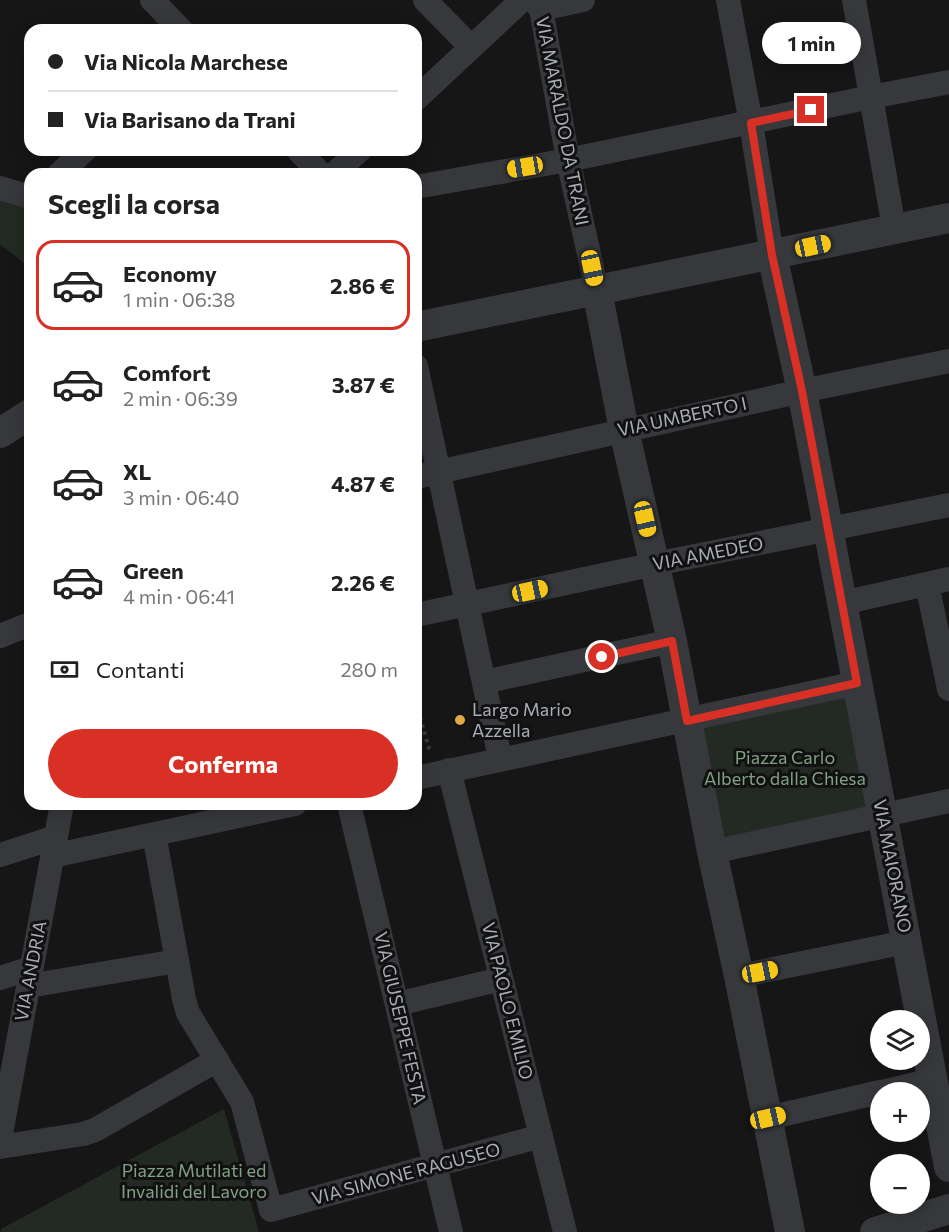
<!DOCTYPE html>
<html lang="it">
<meta charset="utf-8">
<style>
:root{--surface:#fff;--page:#f6f6f6;--text:#222;--muted:#767676;--line:#e0e0e0;--accent:#d93025}
body{margin:0;font-family:Commissioner,sans-serif;background:var(--page);color:var(--text);height:100vh;display:flex;flex-direction:column;font-size:22px;white-space:nowrap}
*{box-sizing:border-box;margin:0}
p{font-size:20px;color:var(--muted)}
.icon{flex:none;width:33px;height:33px;fill:none;stroke:currentColor;stroke-width:2;stroke-linecap:round;stroke-linejoin:round}
.map{position:relative;flex:1;overflow:hidden}
.details{position:absolute;left:24px;top:168px;width:398px;height:642px;display:flex;flex-direction:column;background:var(--surface);border-radius:18px;box-shadow:0 3px 15px #0003}
.details>*{flex:none}
.hud{position:absolute;left:24px;top:24px;width:398px;height:132px;border-radius:18px;box-shadow:0 3px 15px #0003;display:grid;align-content:center;height:132px;padding:0 24px;background:var(--surface)}
.buttons{position:absolute;left:870px;top:1010px;display:grid;gap:12px}
.buttons a{display:grid;place-items:center;width:60px;height:60px;border-radius:50%;background:var(--surface);box-shadow:0 3px 15px #0003;font-size:30px}
.end{position:absolute;width:27px;height:27px;margin:-14px;border:8px solid #d93025;background:#fff;box-shadow:0 0 0 3px #fff}
.from{border-radius:50%}
.bubble{position:absolute;height:42px;border-radius:21px;background:var(--surface);box-shadow:0 3px 15px #0003;font-size:20px;font-weight:700;line-height:42px;text-align:center}
.car{position:absolute;width:18px;height:36px;margin:-18px -9px;border-radius:8px;box-shadow:0 0 4px 2px #0007;background:linear-gradient(#f5c518 24%,#345 0 40%,#f5c518 0 76%,#345 0 86%,#f5c518 0)}
.hud b{display:flex;align-items:center;gap:21px;height:57px;font-size:22px}
.hud b+b{border-top:2px solid var(--line)}
.hud i{width:15px;height:15px;background:var(--text)}
ul{padding:0;list-style:none}
li{display:flex;align-items:center;gap:18px;height:90px;margin:0 12px 9px;padding:0 12px;border:3px solid transparent;border-radius:18px}
li div{flex:1}
li b{display:block;font-size:22px}
li em{font-style:normal;font-weight:700}
li.active{border-color:var(--accent)}
li>.icon{width:54px;height:54px;stroke-width:1.5}
h2{padding:0 24px;font-size:27px;line-height:72px}
.pay{display:flex;align-items:center;gap:15px;height:66px;padding:0 24px;font-size:22px}
.pay p{margin-inline-start:auto}
.primary-button{display:flex;gap:12px;margin-top:auto;padding:12px 24px}
.primary-button a{flex:1;height:69px;border-radius:36px;background:var(--accent);color:#fff;font-size:24px;font-weight:700;line-height:69px;text-align:center}
.map>svg:first-child{display:block}
</style>
<div class="map">
<svg width="949" height="1232" viewBox="0 0 949 1232">
<rect width="100%" height="100%" fill="#161617"/>
<!-- park -->
<path fill="#222a23" d="M 0,199 L 30,208 L 30,268 L 0,244 Z
M 852,692 L 876,811 L 718,844 L 693,725 Z
M 224,1109 L 259,1232 L 1,1232 L 1,1229 Z"/>
<g fill="none" stroke-linecap="round" stroke-linejoin="round">
<!-- path -->
<path stroke="#3d3f43" stroke-width="4" stroke-dasharray="3 4.5" stroke-linecap="butt" d="M 416,703 L 430,752"/>
<!-- minor -->
<path stroke="#37383c" stroke-width="24" d="M 152,0 L 181,30
M 425,0 L 471,47
M 533,0 L 541,9 L 568,160 L 597,290
M 728,0 L 751,123 L 772,255
M 854,0 L 894,228
M 541,9 L 583,0
M 416,99 L 522,0
M 298,150 L 321,174
M 59,174 L 85,150
M 334,174 L 360,150
M 416,187 L 568,160 L 871,97 L 949,82
M 0,188 L 30,197
M 416,366 L 500,758
M 416,477 L 802,391 L 949,361
M 927,584 L 949,689
M 842,603 L 949,579
M 416,615 L 655,564 L 949,505
M 0,636 L 30,624
M 484,682 L 672,641
M 449,770 L 565,1232
M 416,778 L 857,683
M 349,804 L 451,1232
M 154,834 L 184,999 L 188,1013 L 242,1102 L 271,1210 L 541,1136
M 712,852 L 949,801
M 0,855 L 56,837
M 52,856 L 295,804
M 739,976 L 906,942
M 0,978 L 31,968
M 28,986 L 177,961
M 397,1004 L 501,979
M 882,1092 L 932,1080
M 768,1118 L 880,1092
M 0,1139 L 62,804
M 0,1147 L 83,1134 L 95,1130 L 217,1060"/>
<!-- tertiary -->
<path stroke="#37383c" stroke-width="30" d="M 772,255 L 802,391 L 949,1167
M 597,290 L 624,430 L 672,641 L 712,852 L 739,976 L 790,1232
M 416,327 L 949,218
M 0,433 L 30,414
M 875,1232 L 949,1209"/>
</g>
<g fill="none" stroke-linecap="round" stroke-linejoin="round">
<!-- route -->
<path stroke="#d93025" stroke-width="8" d="M 602,657 L 672,641 L 687,721 L 857,683 L 802,391 L 772,255 L 751,123 L 811,110"/>
</g>
<!-- markers -->
<circle fill="#e2a843" stroke="#111112" stroke-width="2" cx="460" cy="720" r="6"/>
<g text-anchor="middle" stroke-width="6" stroke-linejoin="round" paint-order="stroke">
<!-- street labels -->
<g font-size="18" fill="#a9adb6" stroke="#111112">
<text transform="translate(562 121) rotate(79)" y="6">VIA MARALDO DA TRANI</text>
<text transform="translate(682 417) rotate(-12)" y="6">VIA UMBERTO I</text>
<text transform="translate(708 554) rotate(-11)" y="6">VIA AMEDEO</text>
<text transform="translate(892 866) rotate(79)" y="6">VIA MAIORANO</text>
<text transform="translate(31 971) rotate(-79)" y="6">VIA ANDRIA</text>
<text transform="translate(507 1001) rotate(76)" y="6">VIA PAOLO EMILIO</text>
<text transform="translate(400 1018) rotate(77)" y="6">VIA GIUSEPPE FESTA</text>
<text transform="translate(406 1174) rotate(-15)" y="6">VIA SIMONE RAGUSEO</text>
</g>
<!-- poi labels -->
<g font-size="18" fill="#a9adb6" stroke="#111112" text-anchor="start">
<text x="472" y="716">Largo Mario<tspan x="472" dy="21">Azzella</tspan></text>
</g>
<!-- park labels -->
<g font-size="18" fill="#82a083" stroke="#111112">
<text x="785" y="764">Piazza Carlo<tspan x="785" dy="21">Alberto dalla Chiesa</tspan></text>
<text x="194" y="1177">Piazza Mutilati ed<tspan x="194" dy="21">Invalidi del Lavoro</tspan></text>
</g>
</g>
</svg>
<div class="buttons">
<a><svg class="icon" aria-label="layers" viewBox="0 0 24 24"><path d="M12 4l9 5-9 5-9-5zM3 14l9 5 9-5"/></svg></a>
<a>+</a>
<a>−</a>
</div>
<i class="end from" style="left:602px;top:657px"></i>
<i class="end" style="left:811px;top:110px"></i>
<div class="bubble" style="left:762px;top:22px;width:99px">1 min</div>
<i class="car" style="left:525px;top:167px;rotate:260deg"></i>
<i class="car" style="left:813px;top:246px;rotate:78deg"></i>
<i class="car" style="left:592px;top:268px;rotate:168deg"></i>
<i class="car" style="left:645px;top:519px;rotate:167deg"></i>
<i class="car" style="left:530px;top:591px;rotate:78deg"></i>
<i class="car" style="left:760px;top:972px;rotate:79deg"></i>
<i class="car" style="left:768px;top:1118px;rotate:77deg"></i>
<div class="hud">
<b><i class="from"></i>Via Nicola Marchese</b>
<b><i></i>Via Barisano da Trani</b>
</div>
<section class="details">
<h2>Scegli la corsa</h2>
<ul>
<li class="active"><svg class="icon" aria-label="car" viewBox="0 0 24 24"><path d="M5 17H2v-5l4-1 3-4h7l3 4 3 1v5h-3M9 17h6M6 11h13"/><circle cx="7" cy="17" r="2"/><circle cx="17" cy="17" r="2"/></svg><div><b>Economy</b><p>1 min · 06:38</p></div><em>2.86 €</em></li>
<li><svg class="icon" aria-label="car" viewBox="0 0 24 24"><path d="M5 17H2v-5l4-1 3-4h7l3 4 3 1v5h-3M9 17h6M6 11h13"/><circle cx="7" cy="17" r="2"/><circle cx="17" cy="17" r="2"/></svg><div><b>Comfort</b><p>2 min · 06:39</p></div><em>3.87 €</em></li>
<li><svg class="icon" aria-label="car" viewBox="0 0 24 24"><path d="M5 17H2v-5l4-1 3-4h7l3 4 3 1v5h-3M9 17h6M6 11h13"/><circle cx="7" cy="17" r="2"/><circle cx="17" cy="17" r="2"/></svg><div><b>XL</b><p>3 min · 06:40</p></div><em>4.87 €</em></li>
<li><svg class="icon" aria-label="car" viewBox="0 0 24 24"><path d="M5 17H2v-5l4-1 3-4h7l3 4 3 1v5h-3M9 17h6M6 11h13"/><circle cx="7" cy="17" r="2"/><circle cx="17" cy="17" r="2"/></svg><div><b>Green</b><p>4 min · 06:41</p></div><em>2.26 €</em></li>
</ul>
<div class="pay"><svg class="icon" aria-label="cash" viewBox="0 0 24 24"><path d="M3 7h18v10H3z"/><circle cx="12" cy="12" r="2"/></svg>Contanti<p>280 m</p></div>
<div class="primary-button"><a>Conferma</a></div>
</section>
</div>
